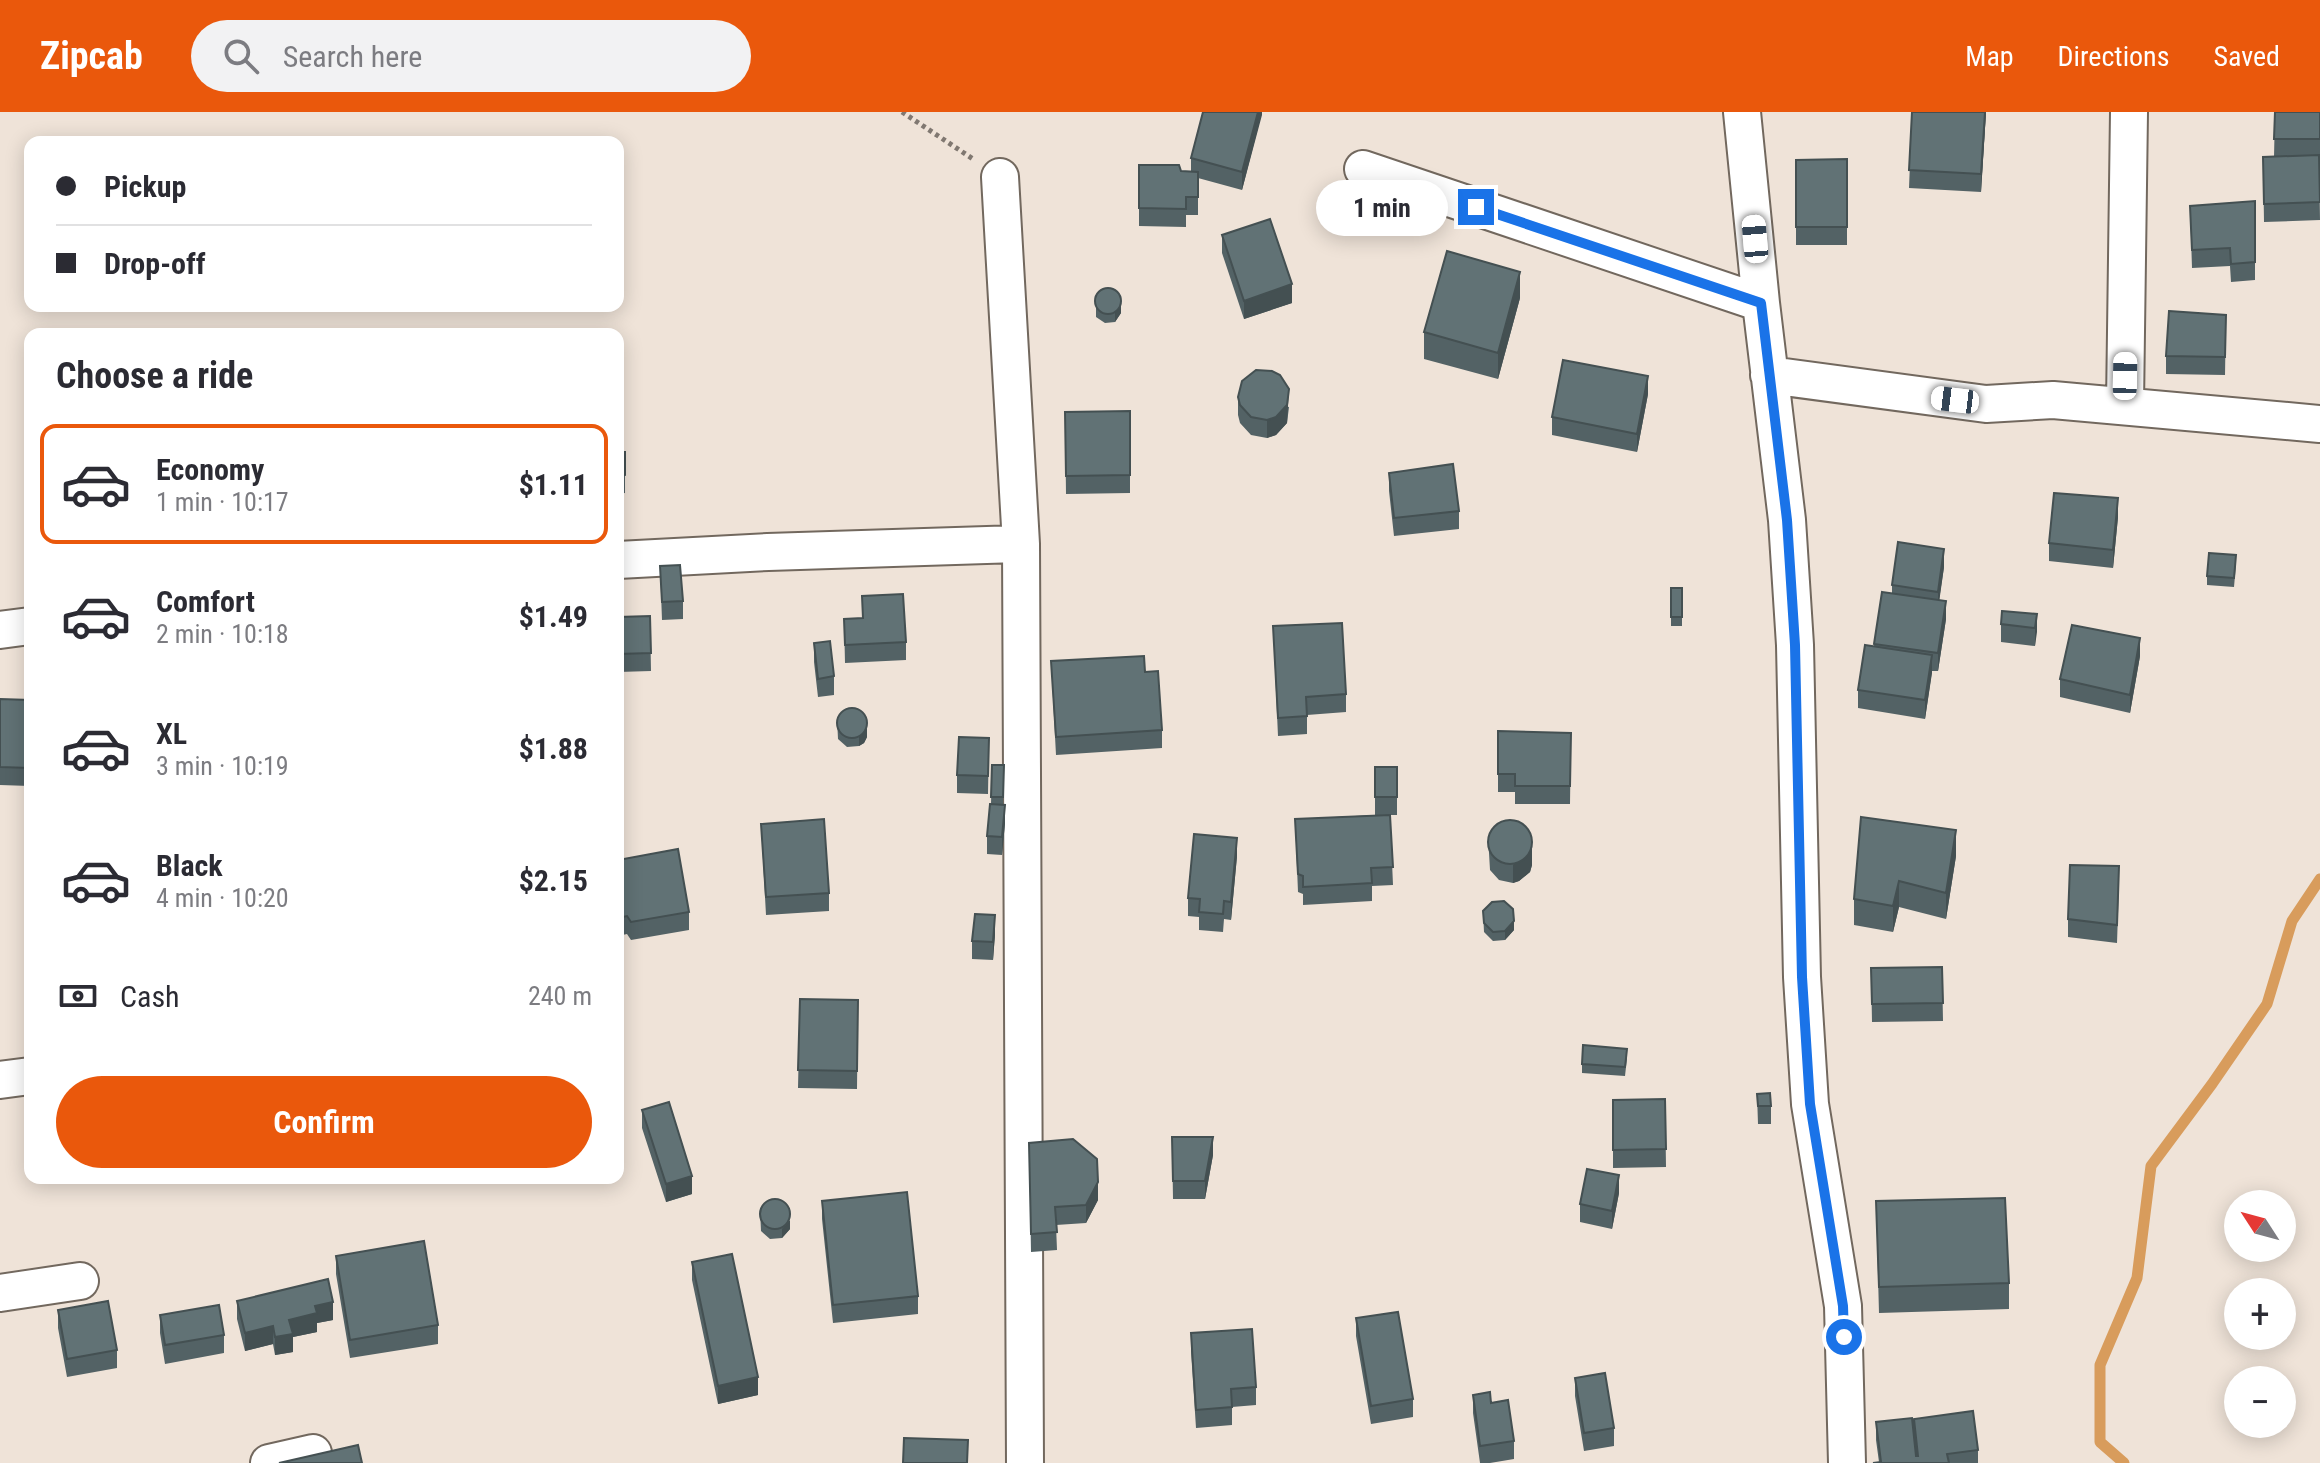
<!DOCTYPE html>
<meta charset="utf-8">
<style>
:root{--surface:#fff;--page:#f2f2f3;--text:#2b2b33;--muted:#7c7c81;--line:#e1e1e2;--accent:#ea580c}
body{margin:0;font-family:"Roboto Condensed",sans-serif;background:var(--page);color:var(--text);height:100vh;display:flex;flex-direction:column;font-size:30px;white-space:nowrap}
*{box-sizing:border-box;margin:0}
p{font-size:26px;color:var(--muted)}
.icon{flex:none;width:44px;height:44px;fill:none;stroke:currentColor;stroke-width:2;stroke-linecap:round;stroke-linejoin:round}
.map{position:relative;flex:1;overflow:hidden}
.drawer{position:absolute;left:24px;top:216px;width:600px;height:856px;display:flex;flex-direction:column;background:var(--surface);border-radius:16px;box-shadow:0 4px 20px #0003}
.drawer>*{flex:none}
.banner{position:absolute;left:24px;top:24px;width:600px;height:176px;border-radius:16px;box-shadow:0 4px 20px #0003;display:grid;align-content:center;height:176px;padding:0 32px;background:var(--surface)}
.needle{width:52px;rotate:306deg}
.controls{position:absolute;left:2224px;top:1078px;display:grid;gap:16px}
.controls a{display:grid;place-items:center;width:72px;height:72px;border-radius:50%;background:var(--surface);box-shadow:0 4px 20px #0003;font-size:40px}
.end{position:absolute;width:36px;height:36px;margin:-18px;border:10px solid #1a73e8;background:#fff;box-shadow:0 0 0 4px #fff}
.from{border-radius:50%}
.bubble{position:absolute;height:56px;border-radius:28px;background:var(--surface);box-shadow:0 4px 20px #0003;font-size:26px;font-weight:700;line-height:56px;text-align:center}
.car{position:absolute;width:24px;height:48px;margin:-24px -12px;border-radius:10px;box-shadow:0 0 6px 2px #0007;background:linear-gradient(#fff 24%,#345 0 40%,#fff 0 76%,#345 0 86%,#fff 0)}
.banner b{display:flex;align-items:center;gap:28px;height:76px;font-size:30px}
.banner b+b{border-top:2px solid var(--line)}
.banner i{width:20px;height:20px;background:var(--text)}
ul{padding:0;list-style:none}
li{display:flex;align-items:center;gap:24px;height:120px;margin:0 16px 12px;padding:0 16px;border:4px solid transparent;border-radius:16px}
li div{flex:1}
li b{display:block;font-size:30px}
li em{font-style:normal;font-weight:700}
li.selected{border-color:var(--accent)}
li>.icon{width:72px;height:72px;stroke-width:1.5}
h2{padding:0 32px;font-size:36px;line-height:96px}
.pay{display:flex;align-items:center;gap:20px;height:88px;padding:0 32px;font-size:30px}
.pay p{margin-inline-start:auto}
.action{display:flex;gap:16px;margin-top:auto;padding:16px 32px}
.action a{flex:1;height:92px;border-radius:48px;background:var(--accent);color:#fff;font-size:32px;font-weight:700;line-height:92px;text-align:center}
header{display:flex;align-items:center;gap:48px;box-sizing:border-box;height:112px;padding:0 40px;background:var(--accent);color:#fff}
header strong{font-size:38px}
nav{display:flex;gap:44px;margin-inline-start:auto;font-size:28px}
.search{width:560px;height:72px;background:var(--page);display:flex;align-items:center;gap:20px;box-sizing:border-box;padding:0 28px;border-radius:44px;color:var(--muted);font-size:30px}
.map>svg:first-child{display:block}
</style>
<header>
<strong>Zipcab</strong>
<div class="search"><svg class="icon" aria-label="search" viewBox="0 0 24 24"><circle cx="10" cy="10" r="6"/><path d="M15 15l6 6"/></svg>Search here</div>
<nav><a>Map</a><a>Directions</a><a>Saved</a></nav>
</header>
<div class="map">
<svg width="2320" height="1351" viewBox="0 0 2320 1351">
<rect width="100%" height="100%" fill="#efe3d8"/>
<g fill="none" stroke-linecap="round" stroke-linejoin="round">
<!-- stream -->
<path stroke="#d89c5c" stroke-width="11" d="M 2124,1351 L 2100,1330 L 2100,1253 L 2137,1166 L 2151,1054 L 2212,972 L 2267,892 L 2292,809 L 2320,767"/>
<!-- street casing -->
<g stroke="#72685e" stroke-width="40">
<path id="street" d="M 1742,0 L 1761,191 L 1787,408 L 1795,533 L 1802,865 L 1810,992 L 1843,1194 L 1847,1351
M 1363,57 L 1761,191
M 1000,65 L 1021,432 L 1025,1351
M 1769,263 L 1986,292 L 2053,288 L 2320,312
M 2125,293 L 2129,0
M 618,448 L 768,440 L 1021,432
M 0,518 L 30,514
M 0,968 L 30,964
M 0,1181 L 80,1169
M 269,1351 L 313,1341"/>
</g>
<!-- path -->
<path stroke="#807871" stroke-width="5" stroke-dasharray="4 4" stroke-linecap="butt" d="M 902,0 L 973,47"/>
<!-- street -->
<use href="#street" stroke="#fff" stroke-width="36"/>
</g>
<!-- wall -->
<path fill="#536265" d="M 1262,0 L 1242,78 L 1198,66 L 1198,103 L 1186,103 L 1186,115 L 1139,114 L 1139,53 L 1181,59 L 1191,59 L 1191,46 Z
M 1912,0 L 1986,0 L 1981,80 L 1909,76 Z
M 2275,0 L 2320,0 L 2320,45 L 2319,45 L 2320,108 L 2264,110 L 2263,45 L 2274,45 Z
M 1847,47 L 1847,133 L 1796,133 L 1796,48 Z
M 2255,89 L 2255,168 L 2231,170 L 2230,154 L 2192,156 L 2190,94 Z
M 1222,123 L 1292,191 L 1244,207 L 1222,141 Z
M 1096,185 L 1121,201 L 1115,210 L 1105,211 L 1096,205 Z
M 1520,186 L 1498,267 L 1424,247 L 1424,220 Z
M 2226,203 L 2225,263 L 2166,262 L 2166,244 Z
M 1648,282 L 1637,340 L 1552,323 L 1552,305 Z
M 1238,285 L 1289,295 L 1287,311 L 1276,323 L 1267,326 L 1251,323 L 1240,311 L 1238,303 Z
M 1130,299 L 1130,381 L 1066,382 L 1065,300 Z
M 618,340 L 625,340 L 625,381 L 618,382 Z
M 1389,361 L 1459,399 L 1459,417 L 1394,424 L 1389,379 Z
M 2118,405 L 2113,456 L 2049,449 L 2049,431 Z
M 2236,452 L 2234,475 L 2207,473 L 2207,464 Z
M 660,454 L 683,489 L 683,507 L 662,508 Z
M 1944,455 L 1939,488 L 1946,507 L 1938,559 L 1932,559 L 1925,607 L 1858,596 L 1858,578 L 1874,534 L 1882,480 L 1892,481 L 1892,473 Z
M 1671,476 L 1682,476 L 1682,514 L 1671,514 Z
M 862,484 L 906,530 L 906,548 L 845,551 L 844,507 L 862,506 Z
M 2037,502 L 2035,534 L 2001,530 L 2001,512 Z
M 650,504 L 651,559 L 618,560 L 618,505 Z
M 1273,514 L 1346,582 L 1346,600 L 1307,603 L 1307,622 L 1278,624 Z
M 814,531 L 834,564 L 834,583 L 818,585 L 814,550 Z
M 2140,544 L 2130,601 L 2060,585 L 2060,567 Z
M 1051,549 L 1145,560 L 1162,618 L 1162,636 L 1056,643 Z
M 0,587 L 30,588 L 30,674 L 0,673 Z
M 837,606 L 867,625 L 864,631 L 859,634 L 847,635 L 838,627 Z
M 1498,619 L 1571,621 L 1570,692 L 1515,692 L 1515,680 L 1498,680 Z
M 989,626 L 988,682 L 957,681 L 957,663 Z
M 992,653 L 1004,653 L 1003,693 L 1005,711 L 1002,743 L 987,742 L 987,724 L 991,692 Z
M 1375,655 L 1397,655 L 1397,703 L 1390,703 L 1393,773 L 1372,774 L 1372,789 L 1303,793 L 1303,782 L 1298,780 L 1295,707 L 1375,703 Z
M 761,712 L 829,781 L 829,799 L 766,803 Z
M 1488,724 L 1532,753 L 1530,760 L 1519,769 L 1513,771 L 1499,768 L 1490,758 Z
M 1237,744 L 1231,808 L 1224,807 L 1223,820 L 1199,818 L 1199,805 L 1188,804 L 1188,786 Z
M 1956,744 L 1946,807 L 1899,795 L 1893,820 L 1854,813 L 1854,787 Z
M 618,748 L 689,800 L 689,818 L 631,828 L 627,822 L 618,824 Z
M 2119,772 L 2117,831 L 2068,825 L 2068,807 Z
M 1483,799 L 1514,818 L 1505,828 L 1493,829 L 1484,820 Z
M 995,822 L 993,848 L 972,847 L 972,829 Z
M 1942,855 L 1943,909 L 1872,910 L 1871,856 Z
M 800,887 L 858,888 L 857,977 L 798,976 Z
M 1627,946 L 1625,964 L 1582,961 L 1582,952 Z
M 1757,982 L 1771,994 L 1771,1012 L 1758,1012 Z
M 1665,987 L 1666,1055 L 1613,1056 L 1613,988 Z
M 642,998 L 692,1082 L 666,1090 L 642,1016 Z
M 1172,1025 L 1213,1043 L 1205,1087 L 1173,1087 Z
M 1029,1031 L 1098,1088 L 1086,1111 L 1056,1113 L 1057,1138 L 1031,1140 Z
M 1619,1081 L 1612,1117 L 1580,1110 L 1580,1092 Z
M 822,1089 L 918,1184 L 918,1202 L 833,1211 L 822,1107 Z
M 1876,1089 L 2009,1171 L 2009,1197 L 1879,1201 Z
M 760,1097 L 790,1117 L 782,1126 L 770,1127 L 761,1119 Z
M 336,1144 L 438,1213 L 438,1232 L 350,1246 L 336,1162 Z
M 692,1150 L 758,1283 L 718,1292 L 692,1168 Z
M 237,1189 L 333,1208 L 317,1211 L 317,1220 L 293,1225 L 293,1240 L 275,1243 L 273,1232 L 245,1239 L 237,1207 Z
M 58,1198 L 117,1238 L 117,1256 L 67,1265 L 58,1216 Z
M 160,1203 L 224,1223 L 224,1241 L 165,1252 L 160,1221 Z
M 1356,1206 L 1413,1287 L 1413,1305 L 1371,1312 L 1356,1224 Z
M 1191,1221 L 1256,1275 L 1256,1293 L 1232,1295 L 1232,1313 L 1196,1316 L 1191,1239 Z
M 1575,1266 L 1614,1316 L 1614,1334 L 1584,1339 L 1575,1284 Z
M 1473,1283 L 1491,1291 L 1514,1329 L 1514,1347 L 1490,1351 L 1480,1351 L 1473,1301 Z
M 1914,1307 L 1978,1338 L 1978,1351 L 1873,1351 L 1879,1350 L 1876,1328 L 1876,1310 L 1914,1322 Z"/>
<!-- shaded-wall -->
<path fill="#445052" d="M 1258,0 L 1262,0 L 1262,3 L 1242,78 L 1242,60 Z
M 1985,0 L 1986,0 L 1981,80 L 1981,62 Z
M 1520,160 L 1520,186 L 1498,267 L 1498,241 Z
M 1292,172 L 1292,191 L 1244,207 L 1244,189 Z
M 1121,192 L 1121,201 L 1115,210 L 1115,201 Z
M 1648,264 L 1648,282 L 1637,340 L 1637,322 Z
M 1289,277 L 1287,311 L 1276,323 L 1267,326 L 1267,308 Z
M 2118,386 L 2118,405 L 2113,456 L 2113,438 Z
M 1944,437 L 1944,455 L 1938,498 L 1938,480 Z
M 1946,489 L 1946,507 L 1938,559 L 1938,541 Z
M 2037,502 L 2037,520 L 2035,534 L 2035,516 Z
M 2140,526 L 2140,544 L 2130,601 L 2130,583 Z
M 1932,543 L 1932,561 L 1925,607 L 1925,588 Z
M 867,616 L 867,625 L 864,631 L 859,634 L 859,625 Z
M 1005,693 L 1005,711 L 1002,743 L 1002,725 Z
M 1956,718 L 1956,744 L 1946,807 L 1946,781 Z
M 1237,726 L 1237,744 L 1231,808 L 1231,790 Z
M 1532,735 L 1532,753 L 1530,760 L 1519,769 L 1513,771 L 1513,753 Z
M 1899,769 L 1899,795 L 1893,820 L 1893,794 Z
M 995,803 L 995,822 L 993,848 L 993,830 Z
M 1514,809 L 1514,818 L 1505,828 L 1505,819 Z
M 1213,1025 L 1213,1043 L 1205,1087 L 1205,1069 Z
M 1619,1063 L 1619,1081 L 1612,1117 L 1612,1099 Z
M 692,1064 L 692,1082 L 666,1090 L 666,1072 Z
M 1098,1070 L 1098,1088 L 1086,1111 L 1086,1093 Z
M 790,1108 L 790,1117 L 782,1126 L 782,1117 Z
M 333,1190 L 333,1208 L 317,1211 L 317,1220 L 293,1225 L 293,1240 L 275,1243 L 275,1225 L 289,1208 L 315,1194 Z
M 273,1214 L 273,1232 L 245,1239 L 245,1221 Z
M 758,1265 L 758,1283 L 718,1292 L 718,1274 Z"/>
<!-- building -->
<path fill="#617275" stroke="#445052" stroke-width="2" d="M 1203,0 L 1258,0 L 1242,60 L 1191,46 Z
M 1912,0 L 1985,0 L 1981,62 L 1909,58 Z
M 2275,0 L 2320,0 L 2320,27 L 2274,27 Z
M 2319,43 L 2320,90 L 2264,92 L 2263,45 Z
M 1847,47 L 1847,115 L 1796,115 L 1796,48 Z
M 1139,53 L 1179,53 L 1181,59 L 1198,60 L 1198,85 L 1186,85 L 1186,97 L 1139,96 Z
M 2255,89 L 2255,150 L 2231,152 L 2230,136 L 2192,138 L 2190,94 Z
M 1270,107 L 1292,172 L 1244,189 L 1222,123 Z
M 1447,139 L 1520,160 L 1498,241 L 1424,220 Z
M1095 189a13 13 0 1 1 26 0a13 13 0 1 1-26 0Z
M 2169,199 L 2226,203 L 2225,245 L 2166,244 Z
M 1563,248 L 1648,264 L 1637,322 L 1552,305 Z
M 1256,258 L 1272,259 L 1280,263 L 1289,277 L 1287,293 L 1276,305 L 1267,308 L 1251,305 L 1240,293 L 1238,285 L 1242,269 Z
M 1130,299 L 1130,363 L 1066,364 L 1065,300 Z
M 618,340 L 625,340 L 625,363 L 618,364 Z
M 1453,352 L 1459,399 L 1394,406 L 1389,361 Z
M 2054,381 L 2118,386 L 2113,438 L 2049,431 Z
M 1898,430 L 1944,437 L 1938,480 L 1892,473 Z
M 2209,441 L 2236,443 L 2234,466 L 2207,464 Z
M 680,453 L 683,489 L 662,490 L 660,454 Z
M 1671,476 L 1682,476 L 1682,505 L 1671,505 Z
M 1882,480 L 1946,489 L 1938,541 L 1874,532 Z
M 903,482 L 906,530 L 845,533 L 844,507 L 863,506 L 862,484 Z
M 2002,499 L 2037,502 L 2035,516 L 2001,512 Z
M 650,504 L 651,541 L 618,542 L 618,505 Z
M 1342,511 L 1346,582 L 1306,585 L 1307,604 L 1278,606 L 1273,514 Z
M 2072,513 L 2140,526 L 2130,583 L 2060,567 Z
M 830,529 L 834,564 L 818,567 L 814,531 Z
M 1865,533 L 1932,543 L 1925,588 L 1858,578 Z
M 1144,544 L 1145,560 L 1158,559 L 1162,618 L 1056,625 L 1051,549 Z
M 0,587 L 30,588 L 30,656 L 0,655 Z
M837 611a15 15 0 1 1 30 0a15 15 0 1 1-30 0Z
M 1498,619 L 1571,621 L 1570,674 L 1515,674 L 1515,662 L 1498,662 Z
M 959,625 L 989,626 L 988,664 L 957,663 Z
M 992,653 L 1004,653 L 1003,685 L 991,685 Z
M 1375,655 L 1397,655 L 1397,685 L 1375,685 Z
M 990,692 L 1005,693 L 1002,725 L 987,724 Z
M 1390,703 L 1393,755 L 1371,756 L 1372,771 L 1303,775 L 1303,764 L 1298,762 L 1295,707 Z
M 1861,705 L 1956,718 L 1946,781 L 1899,769 L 1893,794 L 1854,787 Z
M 824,707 L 829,781 L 766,785 L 761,712 Z
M1488 730a22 22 0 1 1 44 0a22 22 0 1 1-44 0Z
M 1194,722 L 1237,726 L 1231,790 L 1224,789 L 1223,802 L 1199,800 L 1200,787 L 1188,786 Z
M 678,737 L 689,800 L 631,810 L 627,804 L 618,806 L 618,748 Z
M 2070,753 L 2119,754 L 2117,813 L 2068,807 Z
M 1504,789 L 1513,797 L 1514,809 L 1505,819 L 1493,820 L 1484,811 L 1483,799 L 1492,790 Z
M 975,802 L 995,803 L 993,830 L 972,829 Z
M 1942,855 L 1943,891 L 1872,892 L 1871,856 Z
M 800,887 L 858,888 L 857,959 L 798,958 Z
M 1583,933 L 1627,937 L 1625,955 L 1582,952 Z
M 1770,981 L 1771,994 L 1758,994 L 1757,982 Z
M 1665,987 L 1666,1037 L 1613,1038 L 1613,988 Z
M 669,990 L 692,1064 L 666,1072 L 642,998 Z
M 1172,1025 L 1213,1025 L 1205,1069 L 1173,1069 Z
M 1073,1027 L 1097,1047 L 1098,1070 L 1086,1093 L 1055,1095 L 1057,1120 L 1031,1122 L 1029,1031 Z
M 1587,1057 L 1619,1063 L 1612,1099 L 1580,1092 Z
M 907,1080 L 918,1184 L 833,1193 L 822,1089 Z
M 2005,1086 L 2009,1171 L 1879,1175 L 1876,1089 Z
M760 1102a15 15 0 1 1 30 0a15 15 0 1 1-30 0Z
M 424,1129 L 438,1213 L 350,1228 L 336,1144 Z
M 732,1142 L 758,1265 L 718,1274 L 692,1150 Z
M 328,1167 L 333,1190 L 315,1194 L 317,1201 L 289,1208 L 293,1222 L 275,1225 L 273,1214 L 245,1221 L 237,1189 Z
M 108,1189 L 117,1238 L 67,1247 L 58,1198 Z
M 219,1193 L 224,1223 L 165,1233 L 160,1203 Z
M 1398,1200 L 1413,1287 L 1371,1294 L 1356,1206 Z
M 1252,1217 L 1256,1275 L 1231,1277 L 1232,1295 L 1196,1298 L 1191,1221 Z
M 1605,1261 L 1614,1316 L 1584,1321 L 1575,1266 Z
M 1490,1280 L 1491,1291 L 1508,1288 L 1514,1329 L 1480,1334 L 1473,1283 Z
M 1973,1299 L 1978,1338 L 1947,1342 L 1949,1351 L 1873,1351 L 1881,1350 L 1876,1310 L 1912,1306 L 1916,1344 L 1918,1344 L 1914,1307 Z
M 904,1326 L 968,1328 L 967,1351 L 903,1351 Z
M 358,1333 L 362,1351 L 279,1351 Z"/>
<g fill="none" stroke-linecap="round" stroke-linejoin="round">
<!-- route -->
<path stroke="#1a73e8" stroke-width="10" d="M 1476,95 L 1761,191 L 1787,408 L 1795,533 L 1802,865 L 1810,992 L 1843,1194 L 1844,1225"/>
</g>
</svg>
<div class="controls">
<a><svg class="needle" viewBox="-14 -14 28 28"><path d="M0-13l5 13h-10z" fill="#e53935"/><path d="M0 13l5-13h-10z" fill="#7c7c81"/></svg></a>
<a>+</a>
<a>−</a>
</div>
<i class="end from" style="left:1844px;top:1225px"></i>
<i class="end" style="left:1476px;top:95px"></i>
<div class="bubble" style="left:1316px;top:68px;width:132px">1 min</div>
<i class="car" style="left:1755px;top:127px;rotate:355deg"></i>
<i class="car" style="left:2125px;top:264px;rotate:1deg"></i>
<i class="car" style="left:1955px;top:288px;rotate:277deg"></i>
<div class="banner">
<b><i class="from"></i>Pickup</b>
<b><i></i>Drop-off</b>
</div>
<section class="drawer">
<h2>Choose a ride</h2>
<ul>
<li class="selected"><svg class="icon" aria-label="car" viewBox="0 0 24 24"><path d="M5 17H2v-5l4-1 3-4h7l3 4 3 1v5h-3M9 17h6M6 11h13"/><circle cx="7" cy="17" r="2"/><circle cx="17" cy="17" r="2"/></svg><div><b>Economy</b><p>1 min · 10:17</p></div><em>$1.11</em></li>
<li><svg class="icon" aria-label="car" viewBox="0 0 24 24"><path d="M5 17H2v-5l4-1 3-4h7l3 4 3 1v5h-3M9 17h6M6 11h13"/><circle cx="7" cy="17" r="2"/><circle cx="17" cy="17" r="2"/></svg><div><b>Comfort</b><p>2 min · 10:18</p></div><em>$1.49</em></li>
<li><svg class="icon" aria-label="car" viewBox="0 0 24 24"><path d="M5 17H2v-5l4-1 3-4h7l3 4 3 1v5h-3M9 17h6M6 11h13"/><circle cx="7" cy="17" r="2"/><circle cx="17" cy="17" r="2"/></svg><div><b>XL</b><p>3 min · 10:19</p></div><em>$1.88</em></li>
<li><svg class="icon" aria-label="car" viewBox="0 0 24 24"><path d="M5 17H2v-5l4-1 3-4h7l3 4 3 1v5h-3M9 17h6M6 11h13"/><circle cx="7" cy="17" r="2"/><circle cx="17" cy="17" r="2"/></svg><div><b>Black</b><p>4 min · 10:20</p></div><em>$2.15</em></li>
</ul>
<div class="pay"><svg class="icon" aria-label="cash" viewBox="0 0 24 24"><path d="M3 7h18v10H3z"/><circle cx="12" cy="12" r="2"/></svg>Cash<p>240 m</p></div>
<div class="action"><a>Confirm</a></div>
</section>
</div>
